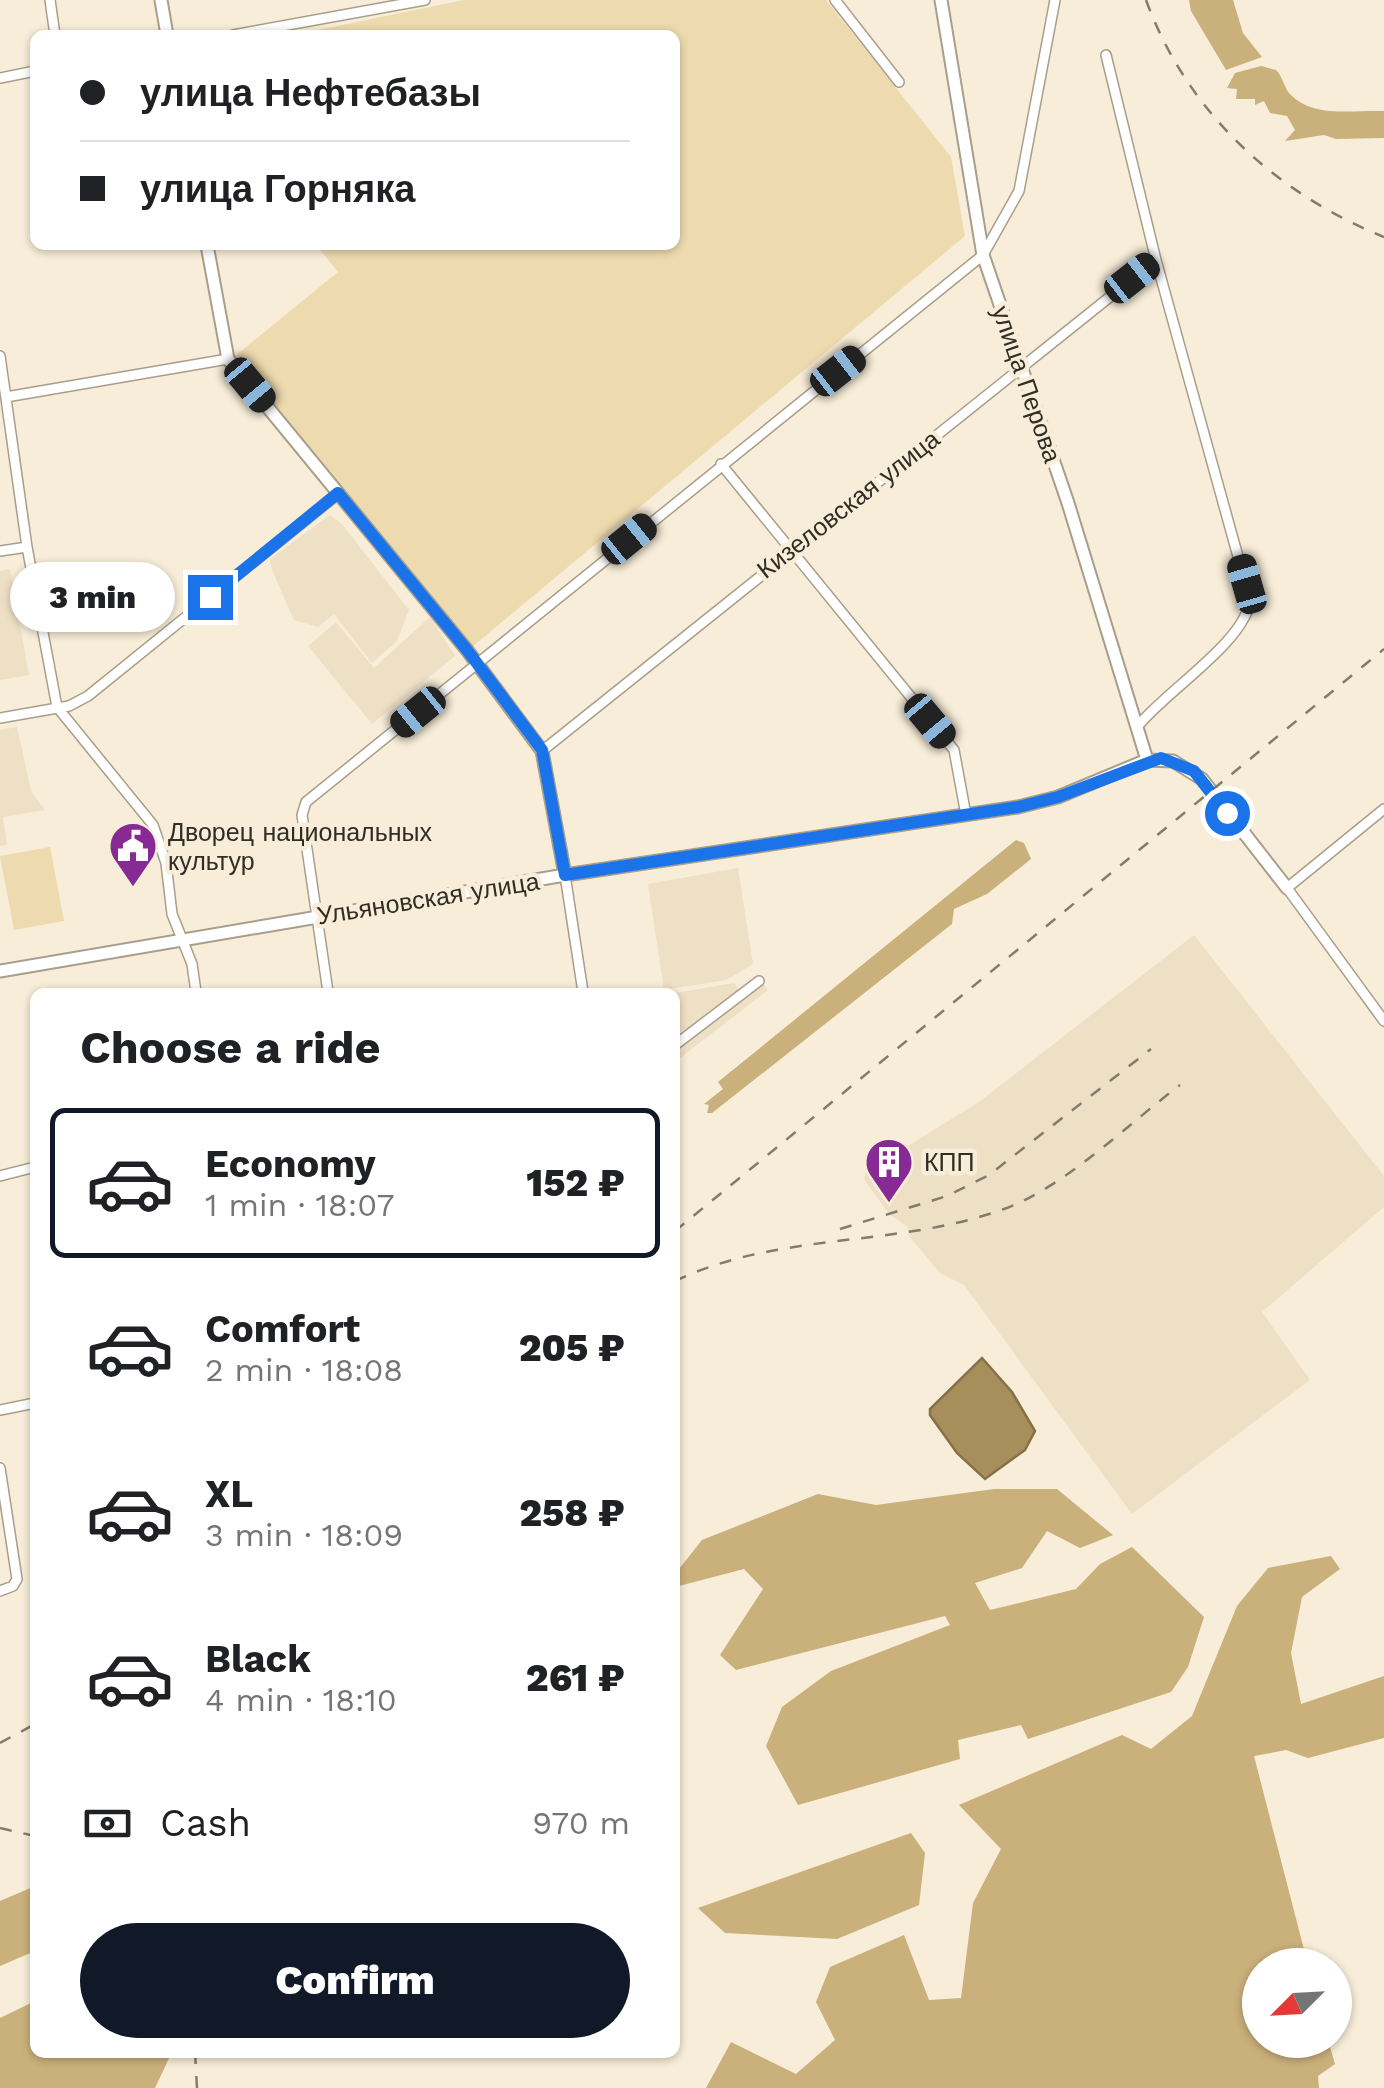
<!DOCTYPE html>
<meta charset="utf-8">
<style>
:root{--surface:#fff;--page:#f6f6f6;--text:#202124;--muted:#757577;--line:#e0e0e0;--accent:#111827}
body{margin:0;font-family:"Work Sans",sans-serif;background:var(--page);color:var(--text);height:100vh;display:flex;flex-direction:column;font-size:38px;white-space:nowrap}
*{box-sizing:border-box;margin:0}
p{font-size:32px;color:var(--muted)}
.icon{flex:none;width:55px;height:55px;fill:none;stroke:currentColor;stroke-width:2;stroke-linecap:round;stroke-linejoin:round}
.map{position:relative;flex:1;overflow:hidden}
.side{position:absolute;left:30px;top:988px;width:650px;height:1070px;display:flex;flex-direction:column;background:var(--surface);border-radius:15px;box-shadow:0 2px 8px #0004}
.side>*{flex:none}
.guide{position:absolute;left:30px;top:30px;width:650px;height:220px;border-radius:15px;box-shadow:0 2px 8px #0004;display:grid;align-content:center;height:220px;padding:0 50px;background:var(--surface)}
.needle{width:65px;rotate:246deg}
.tools{position:absolute;left:1242px;top:1948px;display:grid;gap:20px}
.tools a{display:grid;place-items:center;width:110px;height:110px;border-radius:50%;background:var(--surface);box-shadow:0 2px 8px #0004;font-size:50px}
.end{position:absolute;width:45px;height:45px;margin:-22px;border:12px solid #1a73e8;background:#fff;box-shadow:0 0 0 5px #fff}
.from{border-radius:50%}
.bubble{position:absolute;height:70px;border-radius:35px;background:var(--surface);box-shadow:0 2px 8px #0004;font-size:32px;font-weight:800;line-height:70px;text-align:center}
.car{position:absolute;width:30px;height:60px;margin:-30px -15px;border-radius:12px;box-shadow:0 0 8px 2px #0007;background:linear-gradient(#222 24%,#8ab4d8 0 40%,#222 0 76%,#8ab4d8 0 86%,#222 0)}
.guide b{display:flex;align-items:center;gap:35px;height:95px;font-size:38px}
.guide b+b{border-top:2px solid var(--line)}
.guide i{width:25px;height:25px;background:var(--text)}
ul{padding:0;list-style:none}
li{display:flex;align-items:center;gap:30px;height:150px;margin:0 20px 15px;padding:0 30px;border:5px solid transparent;border-radius:15px}
li div{flex:1}
li b{display:block;font-size:38px}
li em{font-style:normal;font-weight:800}
li.active{border-color:var(--accent)}
li>.icon{width:90px;height:90px;stroke-width:1.5}
h2{padding:0 50px;font-size:45px;line-height:120px}
.pay{display:flex;align-items:center;gap:25px;height:110px;padding:0 50px;font-size:38px}
.pay p{margin-inline-start:auto}
.button{display:flex;gap:20px;margin-top:auto;padding:20px 50px}
.button a{flex:1;height:115px;border-radius:60px;background:var(--accent);color:#fff;font-size:40px;font-weight:800;line-height:115px;text-align:center}
.map>svg:first-child{display:block}
</style>
<div class="map">
<svg width="1384" height="2088" viewBox="0 0 1384 2088">
<rect width="100%" height="100%" fill="#f7edd8"/>
<!-- built -->
<path fill="#eee0c5" d="M 330,515 L 341,523 L 409,610 L 397,641 L 372,663 L 334,614 L 318,627 L 294,620 L 272,570 L 270,559 Z
M 10,569 L 29,675 L 0,680 L 0,571 Z
M 430,617 L 455,656 L 372,724 L 308,646 L 336,622 L 374,668 Z
M 17,727 L 31,791 L 45,810 L 3,817 L 7,845 L 0,846 L 0,730 Z
M 738,868 L 753,964 L 726,980 L 664,990 L 648,884 Z
M 1194,935 L 1384,1176 L 1384,1207 L 1262,1312 L 1310,1380 L 1132,1514 L 964,1285 L 940,1273 L 909,1236 L 908,1227 L 889,1214 L 864,1179 L 866,1172 L 979,1102 Z
M 762,982 L 768,990 L 675,1062 L 675,1050 Z
M 734,983 L 739,990 L 675,1037 L 675,993 Z"/>
<!-- green -->
<path fill="#eedaaf" d="M 464,0 L 826,0 L 951,157 L 965,236 L 472,647 L 235,356 L 338,272 L 316,245 L 675,245 L 675,35 L 293,35 Z
M 50,847 L 64,921 L 14,930 L 0,856 Z"/>
<!-- forest -->
<path fill="#cab07b" d="M 1189,0 L 1233,0 L 1243,33 L 1262,57 L 1226,70 L 1191,11 Z
M 1261,66 L 1276,70 C 1284,78 1283,88 1292,96 C 1315,118 1354,110 1384,111 L 1384,138 L 1336,139 L 1324,135 L 1285,141 L 1295,130 L 1287,116 L 1270,113 L 1264,101 L 1255,105 L 1255,99 L 1236,99 L 1237,89 L 1227,88 L 1235,73 Z
M 1016,840 L 1024,843 L 1031,859 L 987,894 L 954,909 L 952,924 L 712,1113 L 707,1113 L 709,1105 L 704,1104 L 723,1089 L 718,1082 Z
M 994,1489 L 1057,1489 L 1113,1535 L 1080,1548 L 1047,1531 L 1022,1568 L 975,1583 L 990,1610 L 1076,1589 L 1100,1564 L 1132,1547 L 1204,1617 L 1188,1667 L 1171,1692 L 1028,1739 L 1021,1725 L 958,1740 L 960,1759 L 798,1805 L 766,1746 L 782,1707 L 831,1671 L 950,1625 L 945,1616 L 736,1670 L 720,1655 L 763,1589 L 744,1569 L 675,1587 L 675,1574 L 702,1540 L 818,1494 L 876,1505 Z
M 1331,1556 L 1340,1569 L 1302,1597 L 1291,1653 L 1301,1704 L 1384,1676 L 1384,1738 L 1308,1758 L 1286,1750 L 1254,1756 L 1308,1965 L 1260,1965 L 1260,2040 L 1328,2040 L 1335,2064 L 1318,2076 L 1319,2088 L 706,2088 L 731,2042 L 796,2074 L 835,2040 L 816,2002 L 830,1967 L 904,1935 L 929,2000 L 961,1998 L 973,1903 L 1001,1849 L 959,1805 L 1122,1735 L 1151,1749 L 1192,1716 L 1237,1606 L 1268,1568 Z
M 911,1833 L 925,1853 L 919,1905 L 837,1939 L 725,1933 L 698,1908 Z
M 35,1886 L 35,1951 L 0,1966 L 0,1901 Z
M 35,2001 L 35,2052 L 167,2053 L 171,2054 L 155,2088 L 0,2088 L 0,2018 Z"/>
<!-- water -->
<path fill="#a78e5a" stroke="#84714a" stroke-width="2.5" d="M 982,1358 L 1012,1392 L 1035,1431 L 1025,1450 L 985,1479 L 957,1453 L 930,1415 L 930,1409 Z"/>
<g fill="none" stroke-linecap="round" stroke-linejoin="round">
<!-- street casing -->
<g stroke="#a89e8b" stroke-width="12">
<path id="street" d="M 50,0 L 55,35
M 835,0 L 899,82
M 233,35 L 425,0
M 1106,55 L 1156,260 L 1250,600 C 1246,641 1166,691 1138,726
M 0,78 L 35,71
M 0,356 L 27,547 L 57,707 L 153,825 L 166,863 L 172,914 L 192,964 L 196,992
M 6,397 L 228,359
M 721,464 L 954,750 L 966,815
M 0,551 L 27,547
M 0,718 L 69,706 L 88,696 L 339,493
M 542,751 L 1156,260
M 1384,809 L 1287,888 L 1384,1021
M 565,875 L 583,992
M 328,992 L 302,815 L 306,802 L 983,255 L 1019,191 L 1055,0
M 675,1045 L 759,981
M 0,1176 L 35,1167
M 0,1410 L 35,1403
M 0,1468 L 17,1579 L 13,1586 L 0,1591"/>
</g>
<!-- secondary casing -->
<g stroke="#a89e8b" stroke-width="15">
<path id="secondary" d="M 161,0 L 167,35
M 941,0 L 983,255 L 1068,503 L 1147,760
M 207,245 L 228,359 L 467,650 L 542,751 L 565,875
M 0,971 L 565,875 L 1018,807 L 1058,797 L 1147,760 L 1173,761 L 1202,779 L 1287,888"/>
</g>
<!-- street -->
<use href="#street" stroke="#fff" stroke-width="9"/>
<!-- secondary -->
<use href="#secondary" stroke="#fff" stroke-width="11"/>
<!-- rail -->
<path stroke="#827c6e" stroke-width="2.5" stroke-dasharray="12 12" stroke-linecap="butt" d="M 1146,0 C 1187,112 1275,193 1384,237
M 840,1229 L 947,1196 L 989,1175 L 1151,1049
M 675,1231 L 1384,649
M 675,1281 C 780,1231 897,1248 1004,1209 C 1065,1187 1128,1124 1180,1085
M 0,1743 L 35,1724
M 0,1828 L 35,1836
M 195,2052 L 197,2088"/>
</g>
<g fill="none" stroke-linecap="round" stroke-linejoin="round">
<!-- route -->
<path stroke="#1a73e8" stroke-width="12" d="M 210,597 L 338,493 L 467,650 L 542,750 L 565,875 L 1018,807 L 1058,797 L 1161,758 L 1194,771 L 1227,813"/>
</g>
<!-- icons -->
<defs>
<g id="civic-pin" transform="scale(2.5)"><path d="M0 17L-7.5 6A9.5 9.5 0 1 1 7.5 6Z" fill="#882a94" stroke="#f7edd8"/><path d="M-.6-6.5H3V-4.5H.6V-3L4-1V1h2V6H-6V1h2V-1L-.6-3ZM-1.2 2.5V6h2.4V2.5Z" fill="#fff"/></g>
<g id="building-pin" transform="scale(2.5)"><path d="M0 17L-7.5 6A9.5 9.5 0 1 1 7.5 6Z" fill="#882a94" stroke="#f7edd8"/><path d="M-4-6H4V6H1V3H-1V6H-4ZM-2.5-4.3h1.7v1.8h-1.7ZM.8-4.3h1.7v1.8H.8ZM-2.5-1h1.7V.8h-1.7ZM.8-1h1.7V.8H.8Z" fill="#fff"/></g>
</defs>
<g fill-rule="evenodd">
<use href="#civic-pin" x="133" y="846"/>
<use href="#building-pin" x="889" y="1162"/>
</g>
<g text-anchor="middle" stroke-width="9" stroke-linejoin="round" paint-order="stroke">
<!-- street labels -->
<g font-size="25" fill="#312d25" stroke="#f7edd8">
<text transform="translate(1027 384) rotate(71)" y="9">улица Перова</text>
<text transform="translate(848 504) rotate(-38)" y="9">Кизеловская улица</text>
<text transform="translate(428 898) rotate(-9)" y="9">Ульяновская улица</text>
</g>
<!-- poi labels -->
<g font-size="25" fill="#312d25" stroke="#f7edd8" text-anchor="start">
<text x="168" y="841">Дворец национальных<tspan x="168" dy="29">культур</tspan></text>
<text x="924" y="1171">КПП</text>
</g>
</g>
</svg>
<div class="tools">
<a><svg class="needle" viewBox="-14 -14 28 28"><path d="M0-13l5 13h-10z" fill="#e53935"/><path d="M0 13l5-13h-10z" fill="#757577"/></svg></a>
</div>
<i class="end from" style="left:1227px;top:813px"></i>
<i class="end" style="left:210px;top:597px"></i>
<div class="bubble" style="left:10px;top:562px;width:165px">3 min</div>
<i class="car" style="left:1132px;top:278px;rotate:52deg"></i>
<i class="car" style="left:838px;top:371px;rotate:52deg"></i>
<i class="car" style="left:250px;top:385px;rotate:140deg"></i>
<i class="car" style="left:629px;top:539px;rotate:51deg"></i>
<i class="car" style="left:1247px;top:584px;rotate:344deg"></i>
<i class="car" style="left:418px;top:712px;rotate:231deg"></i>
<i class="car" style="left:930px;top:721px;rotate:140deg"></i>
<div class="guide">
<b><i class="from"></i>улица Нефтебазы</b>
<b><i></i>улица Горняка</b>
</div>
<section class="side">
<h2>Choose a ride</h2>
<ul>
<li class="active"><svg class="icon" aria-label="car" viewBox="0 0 24 24"><path d="M5 17H2v-5l4-1 3-4h7l3 4 3 1v5h-3M9 17h6M6 11h13"/><circle cx="7" cy="17" r="2"/><circle cx="17" cy="17" r="2"/></svg><div><b>Economy</b><p>1 min · 18:07</p></div><em>152 ₽</em></li>
<li><svg class="icon" aria-label="car" viewBox="0 0 24 24"><path d="M5 17H2v-5l4-1 3-4h7l3 4 3 1v5h-3M9 17h6M6 11h13"/><circle cx="7" cy="17" r="2"/><circle cx="17" cy="17" r="2"/></svg><div><b>Comfort</b><p>2 min · 18:08</p></div><em>205 ₽</em></li>
<li><svg class="icon" aria-label="car" viewBox="0 0 24 24"><path d="M5 17H2v-5l4-1 3-4h7l3 4 3 1v5h-3M9 17h6M6 11h13"/><circle cx="7" cy="17" r="2"/><circle cx="17" cy="17" r="2"/></svg><div><b>XL</b><p>3 min · 18:09</p></div><em>258 ₽</em></li>
<li><svg class="icon" aria-label="car" viewBox="0 0 24 24"><path d="M5 17H2v-5l4-1 3-4h7l3 4 3 1v5h-3M9 17h6M6 11h13"/><circle cx="7" cy="17" r="2"/><circle cx="17" cy="17" r="2"/></svg><div><b>Black</b><p>4 min · 18:10</p></div><em>261 ₽</em></li>
</ul>
<div class="pay"><svg class="icon" aria-label="cash" viewBox="0 0 24 24"><path d="M3 7h18v10H3z"/><circle cx="12" cy="12" r="2"/></svg>Cash<p>970 m</p></div>
<div class="button"><a>Confirm</a></div>
</section>
</div>
